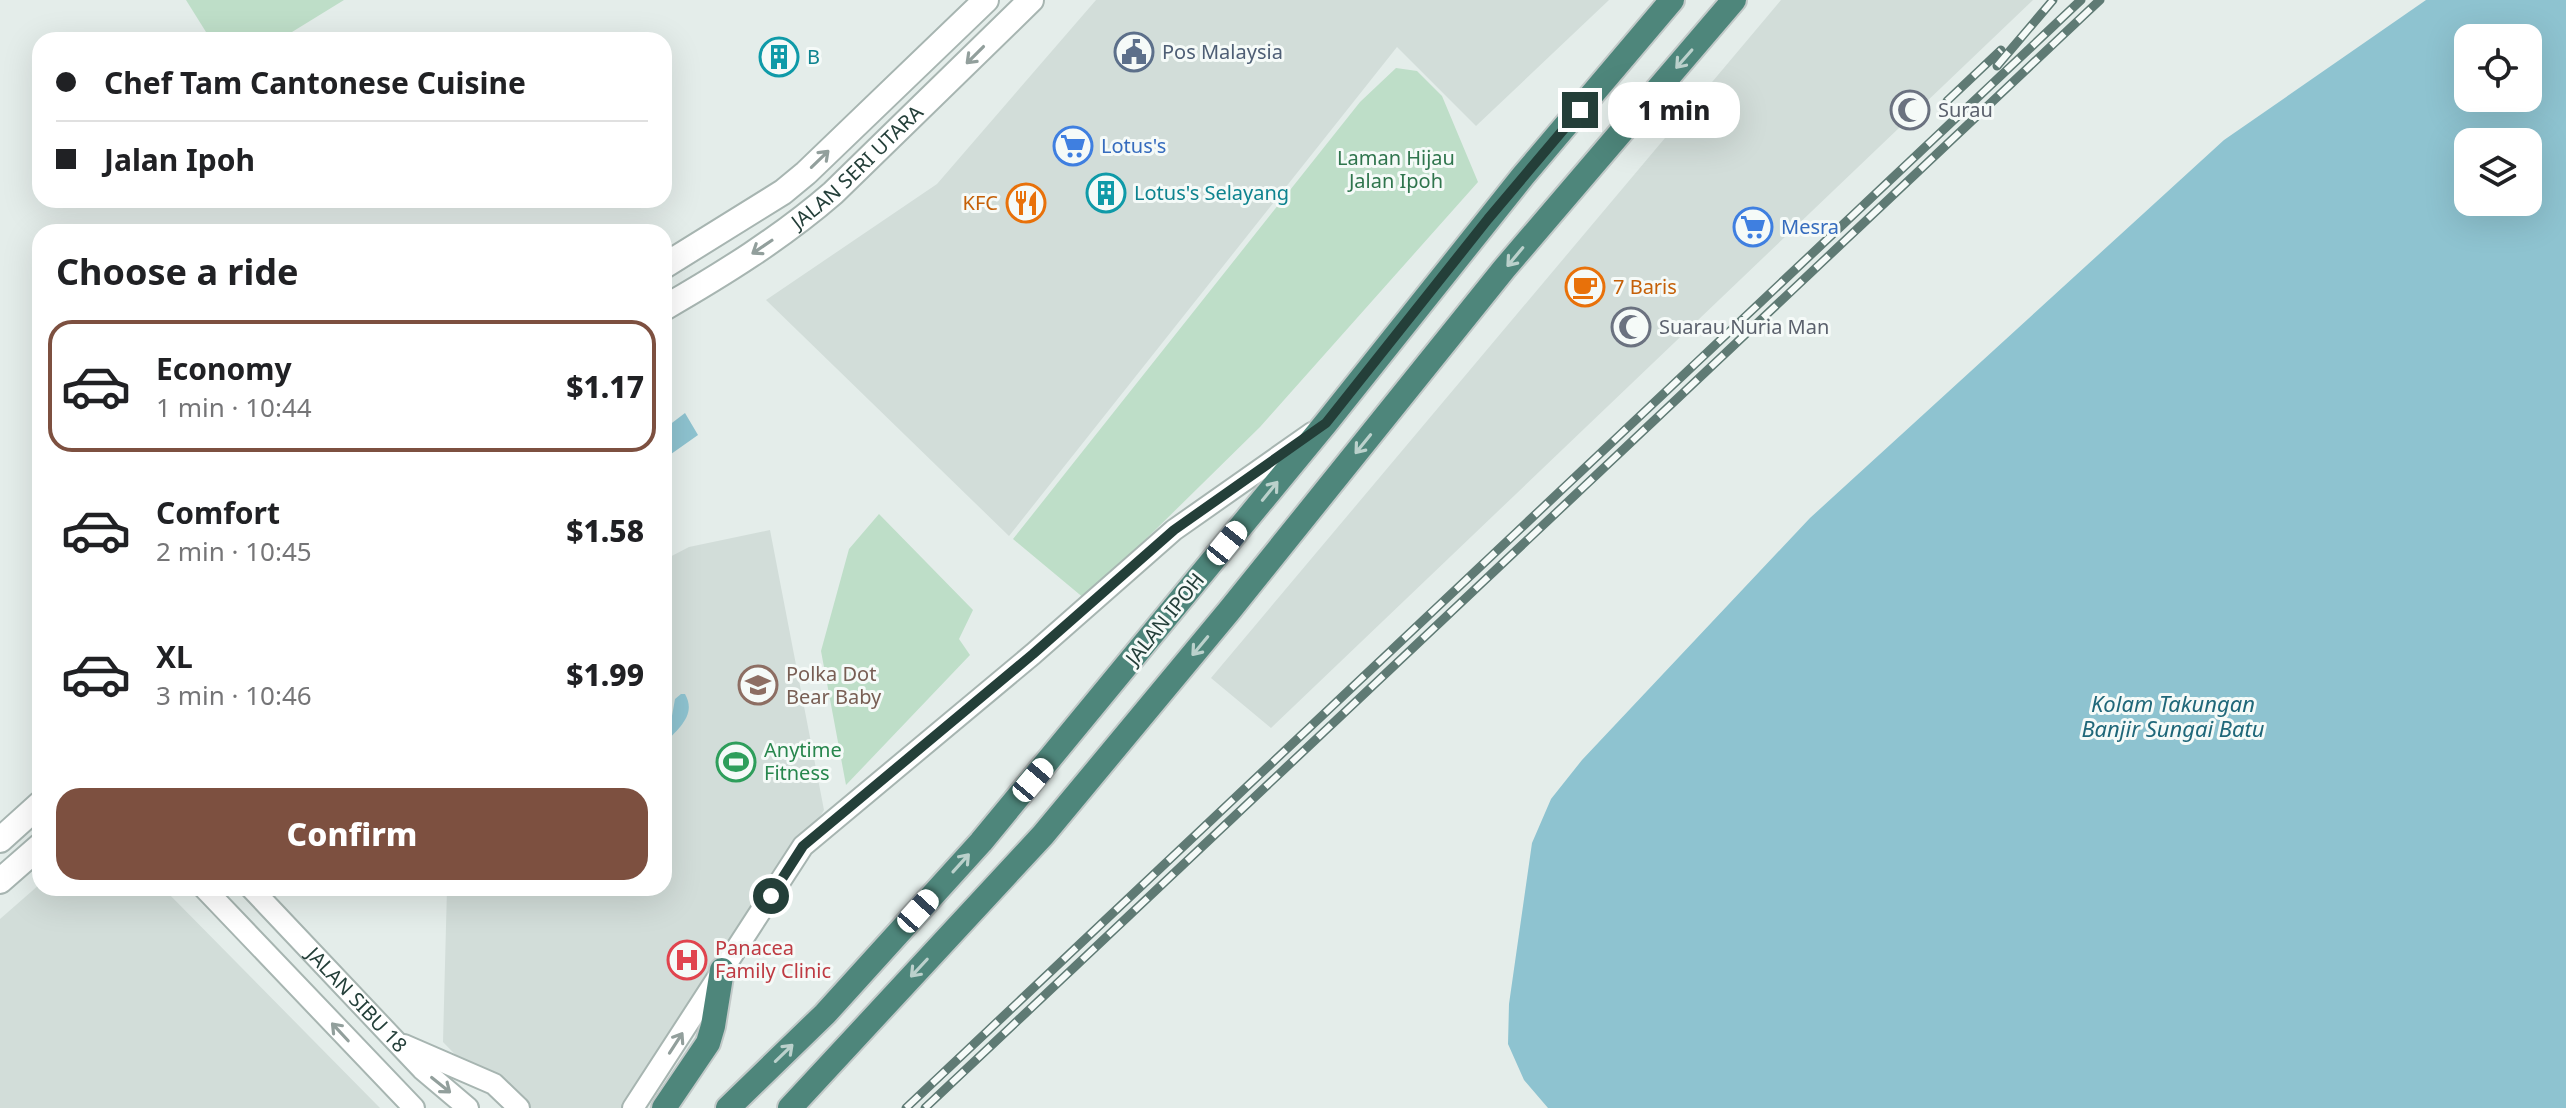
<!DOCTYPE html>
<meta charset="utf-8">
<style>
:root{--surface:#fff;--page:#f2f2f2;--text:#202124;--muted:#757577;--line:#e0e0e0;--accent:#7d5040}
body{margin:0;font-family:"Noto Sans",sans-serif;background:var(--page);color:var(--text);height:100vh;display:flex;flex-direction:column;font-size:30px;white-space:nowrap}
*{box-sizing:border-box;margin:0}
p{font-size:26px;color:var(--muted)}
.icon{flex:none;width:44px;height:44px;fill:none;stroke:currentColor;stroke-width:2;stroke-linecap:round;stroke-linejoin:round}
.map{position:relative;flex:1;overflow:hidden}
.side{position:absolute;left:32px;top:224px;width:640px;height:672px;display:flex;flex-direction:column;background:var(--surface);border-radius:24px;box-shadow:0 8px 32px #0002}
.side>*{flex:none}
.guide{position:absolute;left:32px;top:32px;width:640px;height:176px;border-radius:24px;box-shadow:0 8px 32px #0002;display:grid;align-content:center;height:176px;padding:0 24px;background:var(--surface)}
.tools{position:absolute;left:2454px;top:24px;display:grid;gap:16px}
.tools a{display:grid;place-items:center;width:88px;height:88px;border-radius:16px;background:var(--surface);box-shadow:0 8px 32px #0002;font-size:40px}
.end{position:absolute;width:36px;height:36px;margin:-18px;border:10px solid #243f39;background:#fff;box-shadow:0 0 0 4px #fff}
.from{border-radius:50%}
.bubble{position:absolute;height:56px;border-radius:24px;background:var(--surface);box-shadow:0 8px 32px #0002;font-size:26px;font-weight:800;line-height:56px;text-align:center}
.car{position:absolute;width:24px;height:48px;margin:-24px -12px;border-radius:10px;box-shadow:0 0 6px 2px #0007;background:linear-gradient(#fff 24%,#345 0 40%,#fff 0 76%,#345 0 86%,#fff 0)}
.guide b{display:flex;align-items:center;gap:28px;height:76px;font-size:30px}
.guide b+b{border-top:2px solid var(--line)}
.guide i{width:20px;height:20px;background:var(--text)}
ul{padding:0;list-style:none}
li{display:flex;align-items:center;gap:24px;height:132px;margin:0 16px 12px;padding:0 8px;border:4px solid transparent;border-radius:24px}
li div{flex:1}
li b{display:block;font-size:30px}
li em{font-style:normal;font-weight:800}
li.selected{border-color:var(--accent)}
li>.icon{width:72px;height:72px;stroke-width:1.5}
h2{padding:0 24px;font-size:36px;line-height:96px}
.action{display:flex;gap:16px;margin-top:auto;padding:16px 24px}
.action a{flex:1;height:92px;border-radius:24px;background:var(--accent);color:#fff;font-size:32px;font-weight:800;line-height:92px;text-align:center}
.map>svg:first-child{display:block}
</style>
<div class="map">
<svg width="2566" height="1108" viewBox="0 0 2566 1108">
<rect width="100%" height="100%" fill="#e4edea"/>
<!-- built -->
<path fill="#d2ddd9" d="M 1096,0 L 1609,0 L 1476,126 L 1397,47 L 1009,536 L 766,300 L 937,184 Z
M 1781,0 L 2033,0 L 1271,728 L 1211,678 Z
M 770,530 L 824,810 L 645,1108 L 507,1108 L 443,1042 L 447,888 L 664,888 L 664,560 L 689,547 Z
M 40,884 L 40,888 L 163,888 L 380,1108 L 0,1108 L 0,919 Z"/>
<!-- green -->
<path fill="#bedec8" d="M 186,0 L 344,0 L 279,40 L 211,40 Z
M 1396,68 L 1417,71 L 1442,96 L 1478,182 L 1260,427 L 1085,599 L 1013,539 L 1360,102 Z
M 879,514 L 973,610 L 959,639 L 970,655 L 846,785 L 821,651 L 849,549 Z"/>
<!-- water -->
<path fill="#8ec3d0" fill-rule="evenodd" d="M 2426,0 L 2566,0 L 2566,1108 L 1548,1108 L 1524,1080 L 1508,1044 L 1509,1004 L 1532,843 L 1551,799 L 1582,760 L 1810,518 L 2224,140 ZM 2528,38 L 2528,98 L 2468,98 L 2468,38 ZM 2468,142 L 2528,142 L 2528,202 L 2468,202 Z
M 685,413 L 698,435 L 664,459 L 664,429 Z
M 681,694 L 685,694 C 697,715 678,729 664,744 L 664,730 L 670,727 L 675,699 Z"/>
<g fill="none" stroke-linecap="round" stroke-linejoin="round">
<!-- minor casing -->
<g stroke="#a7b5b1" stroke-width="24">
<g id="minor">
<path d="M 204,888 L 414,1108"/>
<path id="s1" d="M 251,888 L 422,1069 L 468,1108"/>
<path d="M 404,1045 L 494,1084 L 519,1108"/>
<path d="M 633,1108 L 803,846 L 1033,654 L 1174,530 L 1312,433"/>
</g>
</g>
<!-- tertiary casing -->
<g stroke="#a7b5b1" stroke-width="28">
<g id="tertiary">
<path d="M 664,266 L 783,192 L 806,173 L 986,0"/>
<path id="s2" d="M 664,308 C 723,274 781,238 833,193 L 1031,0"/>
<path d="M 0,840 L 40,804"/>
<path d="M 0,881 L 40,846"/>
</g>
</g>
<!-- trunk casing -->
<g stroke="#c2c9c8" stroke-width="28">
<path id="trunk" d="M 664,1108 L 708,1043 L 713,1026 L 722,970
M 728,1108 L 825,1014 L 981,842 L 1326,423 L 1523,176 L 1672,0
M 790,1108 L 1043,835 L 1229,611 L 1504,269 L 1734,0"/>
</g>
<!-- minor -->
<use href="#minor" stroke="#fff" stroke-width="20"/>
<!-- tertiary -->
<use href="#tertiary" stroke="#fff" stroke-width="24"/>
<!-- trunk -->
<use href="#trunk" stroke="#4e867b" stroke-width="24"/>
<!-- rail casing -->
<g stroke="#5f7a74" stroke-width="9">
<path id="rail" d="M 1997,66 L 2053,0
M 1947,101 L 2001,50
M 906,1108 L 2081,0
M 925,1108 L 2100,0"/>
</g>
<!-- rail -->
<use href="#rail" stroke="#f5faf8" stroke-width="6" stroke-dasharray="18" stroke-linecap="butt"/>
</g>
<!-- one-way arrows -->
<defs><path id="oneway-shaft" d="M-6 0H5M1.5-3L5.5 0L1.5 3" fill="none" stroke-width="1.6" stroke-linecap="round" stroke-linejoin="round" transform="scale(2)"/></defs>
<g stroke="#929f9c">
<use href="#oneway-shaft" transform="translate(975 55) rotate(135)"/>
<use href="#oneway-shaft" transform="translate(820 159) rotate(-44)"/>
<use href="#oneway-shaft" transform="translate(762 247) rotate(146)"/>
<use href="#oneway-shaft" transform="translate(340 1032) rotate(-133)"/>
<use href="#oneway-shaft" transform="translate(676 1043) rotate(-57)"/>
<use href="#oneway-shaft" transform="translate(441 1085) rotate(39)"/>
</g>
<g stroke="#bbd1cc">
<use href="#oneway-shaft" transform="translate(1684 59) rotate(131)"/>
<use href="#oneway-shaft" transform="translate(1515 257) rotate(130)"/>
<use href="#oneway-shaft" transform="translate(1363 444) rotate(129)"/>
<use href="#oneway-shaft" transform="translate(1270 491) rotate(-51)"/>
<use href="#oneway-shaft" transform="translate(1200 646) rotate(130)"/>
<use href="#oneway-shaft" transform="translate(961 863) rotate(-48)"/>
<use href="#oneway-shaft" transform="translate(919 968) rotate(133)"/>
<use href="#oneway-shaft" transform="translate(784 1053) rotate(-44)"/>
</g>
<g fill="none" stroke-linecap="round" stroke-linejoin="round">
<!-- route -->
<path stroke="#243f39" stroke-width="10" d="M 771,896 L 803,846 L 1033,654 L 1174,530 L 1326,423 L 1488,219 L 1580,110"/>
</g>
<!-- icons -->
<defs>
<g id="civic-ring" transform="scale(2)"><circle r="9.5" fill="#f5faf8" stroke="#5c6f8a" stroke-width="1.5"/><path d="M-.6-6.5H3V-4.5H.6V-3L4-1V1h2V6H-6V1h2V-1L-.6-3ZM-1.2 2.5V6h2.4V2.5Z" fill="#5c6f8a"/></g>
<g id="building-ring" transform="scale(2)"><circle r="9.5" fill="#f5faf8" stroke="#0f9aa8" stroke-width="1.5"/><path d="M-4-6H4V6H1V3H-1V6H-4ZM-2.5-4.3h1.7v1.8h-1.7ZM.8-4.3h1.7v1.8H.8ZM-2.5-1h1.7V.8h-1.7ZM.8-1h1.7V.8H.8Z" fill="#0f9aa8"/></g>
<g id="mosque-ring" transform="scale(2)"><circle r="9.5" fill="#f5faf8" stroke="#6b7280" stroke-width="1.5"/><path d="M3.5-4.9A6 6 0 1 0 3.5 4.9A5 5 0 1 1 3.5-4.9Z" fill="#6b7280"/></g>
<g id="supermarket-ring" transform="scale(2)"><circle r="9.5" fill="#f5faf8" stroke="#3f7fe0" stroke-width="1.5"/><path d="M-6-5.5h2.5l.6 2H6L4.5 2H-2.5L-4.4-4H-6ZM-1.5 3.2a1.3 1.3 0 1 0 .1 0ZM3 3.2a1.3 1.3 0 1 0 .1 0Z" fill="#3f7fe0"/></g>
<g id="restaurant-ring" transform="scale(2)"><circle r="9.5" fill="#f5faf8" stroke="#e8710a" stroke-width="1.5"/><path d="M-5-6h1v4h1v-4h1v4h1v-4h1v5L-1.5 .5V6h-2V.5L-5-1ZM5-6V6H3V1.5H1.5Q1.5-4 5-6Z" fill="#e8710a"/></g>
<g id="cafe-ring" transform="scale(2)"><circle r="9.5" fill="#f5faf8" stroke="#e8710a" stroke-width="1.5"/><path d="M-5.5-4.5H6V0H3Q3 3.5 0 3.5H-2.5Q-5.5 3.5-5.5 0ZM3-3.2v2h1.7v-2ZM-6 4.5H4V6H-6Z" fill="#e8710a"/></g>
<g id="school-ring" transform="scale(2)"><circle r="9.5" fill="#f5faf8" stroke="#8d6e63" stroke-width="1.5"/><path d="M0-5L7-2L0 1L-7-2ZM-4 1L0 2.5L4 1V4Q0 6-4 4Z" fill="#8d6e63"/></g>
<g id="stadium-ring" transform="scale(2)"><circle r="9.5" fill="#f5faf8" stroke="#2e9e5b" stroke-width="1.5"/><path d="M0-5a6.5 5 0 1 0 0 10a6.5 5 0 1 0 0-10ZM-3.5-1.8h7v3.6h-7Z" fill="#2e9e5b"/></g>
<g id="hospital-ring" transform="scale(2)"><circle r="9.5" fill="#f5faf8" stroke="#e0444e" stroke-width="1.5"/><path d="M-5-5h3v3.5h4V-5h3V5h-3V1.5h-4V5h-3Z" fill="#e0444e"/></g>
</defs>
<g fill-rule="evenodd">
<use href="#civic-ring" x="1134" y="52"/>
<use href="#building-ring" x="779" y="57"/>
<use href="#mosque-ring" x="1910" y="110"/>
<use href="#supermarket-ring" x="1073" y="146"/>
<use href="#building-ring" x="1106" y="193"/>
<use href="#restaurant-ring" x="1026" y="203"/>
<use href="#supermarket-ring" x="1753" y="227"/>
<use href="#cafe-ring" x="1585" y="287"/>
<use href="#mosque-ring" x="1631" y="327"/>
<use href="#school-ring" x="758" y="685"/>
<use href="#stadium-ring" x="736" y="762"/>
<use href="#hospital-ring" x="687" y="960"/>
</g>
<g text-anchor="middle" stroke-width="6" stroke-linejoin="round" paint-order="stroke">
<!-- service labels -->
<g font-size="20" fill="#4e5e75" stroke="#f5faf8" text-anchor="start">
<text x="1162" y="59">Pos Malaysia</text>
</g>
<!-- culture labels -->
<g font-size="20" fill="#0d838f" stroke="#f5faf8" text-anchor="start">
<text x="807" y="64">B</text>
<text x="1134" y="200">Lotus's Selayang</text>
</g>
<!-- worship labels -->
<g font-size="20" fill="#5b616d" stroke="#f5faf8" text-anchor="start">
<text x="1938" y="117">Surau</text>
<text x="1659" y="334">Suarau Nuria Man</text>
</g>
<!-- shop labels -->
<g font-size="20" fill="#366cbe" stroke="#f5faf8" text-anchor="start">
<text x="1101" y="153">Lotus's</text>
<text x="1781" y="234">Mesra</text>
</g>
<!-- park labels -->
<g font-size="20" fill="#2f754d" stroke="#f5faf8">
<text x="1396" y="165">Laman Hijau<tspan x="1396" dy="23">Jalan Ipoh</tspan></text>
</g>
<!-- street labels -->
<g font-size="20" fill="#243f39" stroke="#f5faf8">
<text dy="7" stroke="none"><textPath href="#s2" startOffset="240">JALAN SERI UTARA</textPath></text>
<text transform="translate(1165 619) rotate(-51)" y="7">JALAN IPOH</text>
<text dy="7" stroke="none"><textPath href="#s1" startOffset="154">JALAN SIBU 18</textPath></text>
</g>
<!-- food labels -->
<g font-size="20" fill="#c56008" stroke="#f5faf8" text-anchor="end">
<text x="998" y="210">KFC</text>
<text x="1613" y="294" text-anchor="start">7 Baris</text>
</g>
<!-- education labels -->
<g font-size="20" fill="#785e54" stroke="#f5faf8" text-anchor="start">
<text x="786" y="681">Polka Dot<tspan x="786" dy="23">Bear Baby</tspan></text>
</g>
<!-- leisure labels -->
<g font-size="20" fill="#27864d" stroke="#f5faf8" text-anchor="start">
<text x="764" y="757">Anytime<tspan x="764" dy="23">Fitness</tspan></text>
</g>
<!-- health labels -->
<g font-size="20" fill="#be3a42" stroke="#f5faf8" text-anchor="start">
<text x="715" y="955">Panacea<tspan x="715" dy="23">Family Clinic</tspan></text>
</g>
<!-- water labels -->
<g font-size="22" font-style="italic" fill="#1f6779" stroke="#f5faf8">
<text x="2173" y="712">Kolam Takungan<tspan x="2173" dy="25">Banjir Sungai Batu</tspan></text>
</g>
</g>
</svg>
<div class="tools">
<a><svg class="icon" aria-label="locate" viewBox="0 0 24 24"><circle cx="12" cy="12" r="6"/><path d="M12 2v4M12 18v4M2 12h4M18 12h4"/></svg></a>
<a><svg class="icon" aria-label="layers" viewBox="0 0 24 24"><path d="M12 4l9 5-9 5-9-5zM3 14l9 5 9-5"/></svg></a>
</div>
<i class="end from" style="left:771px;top:896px"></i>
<i class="end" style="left:1580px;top:110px"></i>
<div class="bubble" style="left:1608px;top:82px;width:132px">1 min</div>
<i class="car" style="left:1227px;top:543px;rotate:39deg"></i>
<i class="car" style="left:1033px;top:780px;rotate:40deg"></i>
<i class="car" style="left:918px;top:911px;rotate:42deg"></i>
<div class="guide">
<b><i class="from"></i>Chef Tam Cantonese Cuisine</b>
<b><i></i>Jalan Ipoh</b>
</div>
<section class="side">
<h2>Choose a ride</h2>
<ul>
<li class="selected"><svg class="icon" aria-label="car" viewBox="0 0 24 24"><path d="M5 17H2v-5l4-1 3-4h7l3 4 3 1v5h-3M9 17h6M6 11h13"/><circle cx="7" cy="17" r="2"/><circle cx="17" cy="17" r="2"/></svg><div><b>Economy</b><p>1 min · 10:44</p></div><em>$1.17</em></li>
<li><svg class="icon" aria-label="car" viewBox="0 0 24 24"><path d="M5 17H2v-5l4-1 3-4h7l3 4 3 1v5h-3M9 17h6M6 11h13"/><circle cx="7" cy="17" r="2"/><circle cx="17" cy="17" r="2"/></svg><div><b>Comfort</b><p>2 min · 10:45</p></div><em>$1.58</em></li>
<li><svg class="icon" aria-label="car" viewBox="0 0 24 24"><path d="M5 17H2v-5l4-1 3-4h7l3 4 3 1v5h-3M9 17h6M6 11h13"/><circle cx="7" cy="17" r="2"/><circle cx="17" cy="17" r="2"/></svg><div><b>XL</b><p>3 min · 10:46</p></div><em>$1.99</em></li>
</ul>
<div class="action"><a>Confirm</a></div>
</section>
</div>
